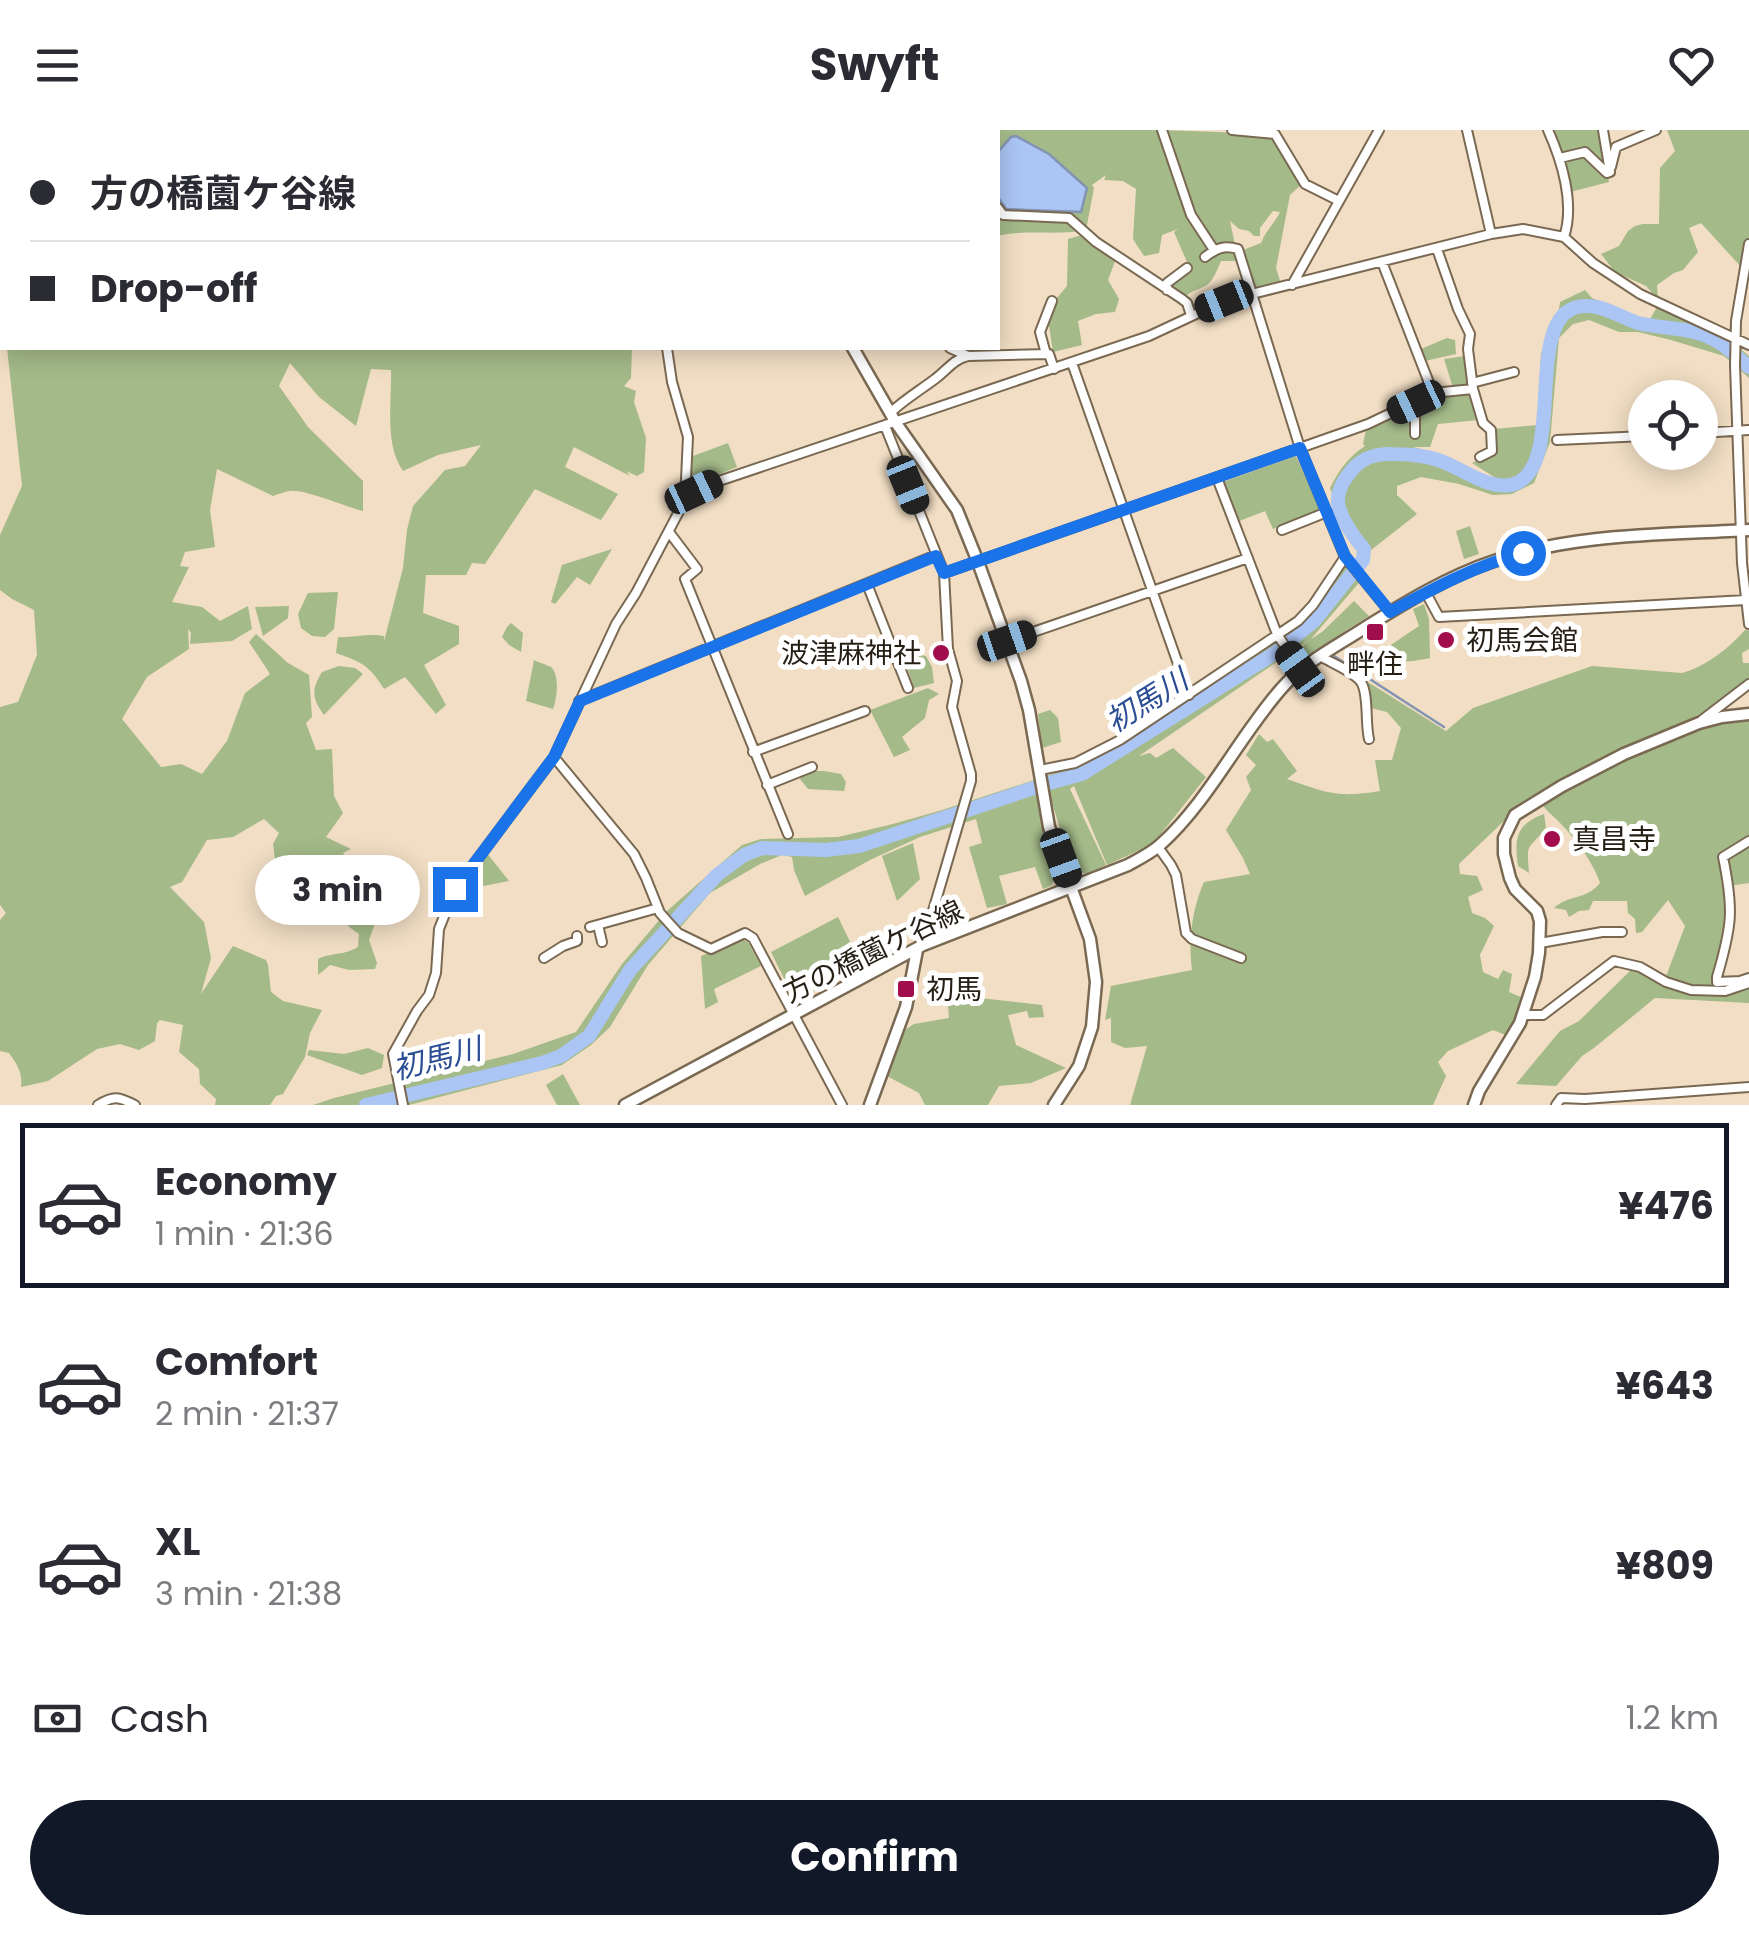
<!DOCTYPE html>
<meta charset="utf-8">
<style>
:root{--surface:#fff;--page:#f7f7f7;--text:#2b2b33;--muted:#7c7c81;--line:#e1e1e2;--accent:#111827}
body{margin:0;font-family:Poppins,"Noto Sans JP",sans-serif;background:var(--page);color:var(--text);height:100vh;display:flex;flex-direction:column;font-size:38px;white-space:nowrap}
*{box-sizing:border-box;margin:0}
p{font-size:32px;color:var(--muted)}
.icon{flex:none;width:55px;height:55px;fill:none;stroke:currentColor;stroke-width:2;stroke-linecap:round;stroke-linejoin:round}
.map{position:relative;height:975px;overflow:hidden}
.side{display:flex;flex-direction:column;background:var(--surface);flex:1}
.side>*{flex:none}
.guide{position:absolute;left:0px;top:0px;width:1000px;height:220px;box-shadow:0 5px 25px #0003;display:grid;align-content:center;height:220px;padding:0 30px;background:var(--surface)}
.controls{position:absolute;left:1628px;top:250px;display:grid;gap:20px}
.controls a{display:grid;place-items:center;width:90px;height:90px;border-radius:50%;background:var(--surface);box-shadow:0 5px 25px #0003;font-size:50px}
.end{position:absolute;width:45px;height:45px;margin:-22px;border:12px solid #1a73e8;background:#fff;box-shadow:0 0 0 5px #fff}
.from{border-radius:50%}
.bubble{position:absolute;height:70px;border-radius:35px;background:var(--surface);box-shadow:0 5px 25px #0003;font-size:32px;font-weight:700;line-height:70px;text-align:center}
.car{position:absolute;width:30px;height:60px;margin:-30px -15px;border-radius:12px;box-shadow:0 0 8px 2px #0007;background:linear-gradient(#222 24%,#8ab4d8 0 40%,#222 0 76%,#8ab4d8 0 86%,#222 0)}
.guide b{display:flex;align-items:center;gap:35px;height:95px;font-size:38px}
.guide b+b{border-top:2px solid var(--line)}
.guide i{width:25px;height:25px;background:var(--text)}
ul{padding:18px 0 0;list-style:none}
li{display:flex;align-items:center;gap:30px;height:165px;margin:0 20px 15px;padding:0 10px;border:5px solid transparent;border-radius:0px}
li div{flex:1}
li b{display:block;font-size:38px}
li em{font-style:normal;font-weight:700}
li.on{border-color:var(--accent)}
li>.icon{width:90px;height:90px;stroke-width:1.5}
.pay{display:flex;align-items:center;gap:25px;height:110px;padding:0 30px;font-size:38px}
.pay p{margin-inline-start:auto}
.cta{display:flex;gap:20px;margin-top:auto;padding:20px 30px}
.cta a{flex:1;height:115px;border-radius:60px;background:var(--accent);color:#fff;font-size:40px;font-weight:700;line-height:115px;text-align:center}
header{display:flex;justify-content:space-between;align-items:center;height:130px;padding:0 30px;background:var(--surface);font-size:45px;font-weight:700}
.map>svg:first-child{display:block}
</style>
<header><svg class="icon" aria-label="menu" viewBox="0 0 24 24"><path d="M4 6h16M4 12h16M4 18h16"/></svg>Swyft<svg class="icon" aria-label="heart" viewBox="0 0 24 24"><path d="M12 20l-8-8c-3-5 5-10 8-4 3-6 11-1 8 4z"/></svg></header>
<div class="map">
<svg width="1749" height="975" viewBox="0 0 1749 975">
<rect width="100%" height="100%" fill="#f1dec4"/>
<!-- green -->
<path fill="#a4ba89" d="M 0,0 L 592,0 L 593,2 L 2,2 L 2,172 L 0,171 Z
M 684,0 L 847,0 L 849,2 L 687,2 Z
M 971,0 L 1159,0 L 1159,7 L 1161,0 L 1275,4 L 1303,53 L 1290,65 L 1276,138 L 1281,154 L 1252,160 L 1243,120 L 1261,113 C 1266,100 1275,93 1280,82 L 1273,81 L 1260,98 L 1260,106 L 1254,106 L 1249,101 L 1239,99 L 1230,91 L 1235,115 L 1212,126 L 1230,119 L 1240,131 L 1221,131 C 1217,140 1213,152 1205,156 C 1196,161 1192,160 1185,167 L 1170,157 L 1190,139 L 1174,102 L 1178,99 L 1162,105 L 1159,123 L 1144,126 L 1133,109 L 1136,59 L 1123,51 L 1104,50 L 1106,45 L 1092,55 L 1094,58 L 1086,100 C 1056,106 1026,99 998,106 L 998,2 L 974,2 Z
M 1548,0 L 1601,0 L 1609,52 L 1566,63 Z
M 1667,0 L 1749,0 L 1749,120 L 1743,139 L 1701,93 L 1689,98 L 1698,122 L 1683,140 L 1674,143 L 1657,155 L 1658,169 L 1646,156 L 1615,142 L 1601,124 L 1619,116 L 1628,101 L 1635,96 L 1643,94 L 1659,94 L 1660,38 L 1675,21 Z
M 1082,105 L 1117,126 L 1108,150 L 1119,169 L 1115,182 L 1096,184 L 1078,191 L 1082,215 L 1053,222 L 1048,189 L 1057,168 L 1067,156 L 1068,109 Z
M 1585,160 L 1592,168 L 1649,191 L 1657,177 L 1729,209 L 1749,226 L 1749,248 L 1724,226 L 1671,210 L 1638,202 L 1619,202 L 1589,190 L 1573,194 L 1559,208 L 1550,312 L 1534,353 L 1512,364 L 1493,365 L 1459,354 L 1421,347 L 1397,356 L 1397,365 L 1417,384 L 1366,424 L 1343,393 L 1330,358 C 1339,340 1348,327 1365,316 L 1363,314 L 1366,300 L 1443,263 L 1471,262 L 1478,290 L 1438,294 L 1430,317 L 1413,317 C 1441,324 1464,335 1489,349 L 1485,356 L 1494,347 L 1472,333 L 1495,322 L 1494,299 L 1538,295 L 1541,223 L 1558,186 L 1560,172 Z
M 1447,208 L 1455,210 L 1456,224 L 1425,231 L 1421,219 Z
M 7,218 L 632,218 L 631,248 L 624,256 L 636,261 L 634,272 L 646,308 L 644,342 L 637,346 L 626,341 L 630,346 L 574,317 L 565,337 L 618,364 L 601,390 L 535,359 L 485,434 L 472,433 L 466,445 L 426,445 L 423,483 L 459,496 L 459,514 L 424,535 L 446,575 L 436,584 L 405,547 L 384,559 C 370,536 362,532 336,523 L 338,507 C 354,508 368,503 384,506 L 384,511 L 403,438 L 407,400 L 413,376 L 445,340 L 465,336 L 481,315 L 438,325 L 403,341 C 384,314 392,272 391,240 L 371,239 L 356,296 L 319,267 L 290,233 L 279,256 L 308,297 L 363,351 L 363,381 C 347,377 302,358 289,361 C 284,362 278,364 273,366 L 217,339 L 210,380 L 215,417 L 185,422 L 180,436 L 189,437 L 172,472 L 202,477 L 220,491 L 248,476 L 252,499 L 232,511 L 190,514 L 191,503 L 188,499 L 189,519 L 147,547 L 122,589 L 161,637 L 181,634 L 202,644 L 227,611 L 245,563 L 270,544 L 249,512 L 256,504 L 288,533 L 309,545 L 312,587 L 306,593 L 316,620 L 332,619 L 334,666 L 343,683 L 326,707 L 351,719 L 343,723 L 374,768 L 377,788 L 369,810 L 377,833 L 375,839 L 349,840 L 330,835 L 318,845 L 318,829 C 333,822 343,826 358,817 L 359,804 C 343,793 335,785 326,767 L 336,760 L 322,739 L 313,737 L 285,759 L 279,760 L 273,714 L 279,703 L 264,689 L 233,707 L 207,710 L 182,752 L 170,757 L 204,792 L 211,828 L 201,864 L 233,816 L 266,830 L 268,835 L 271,862 L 283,871 L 322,880 L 310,903 L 305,927 L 283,964 L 276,966 L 270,975 L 215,975 L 216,969 L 200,954 L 199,939 L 179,922 L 183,895 L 160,890 L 157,893 L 155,911 L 139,920 L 120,914 L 97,919 L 48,951 L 21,957 C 23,943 17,934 9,923 L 0,921 L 0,790 L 6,783 L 0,775 L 0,577 L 18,572 L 37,525 L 34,480 L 12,469 L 0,460 L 0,405 L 22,356 Z
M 1465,226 L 1469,255 L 1453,258 L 1444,229 Z
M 728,313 L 737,337 L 691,356 L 693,326 Z
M 1296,326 L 1321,382 L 1273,399 L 1265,381 L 1237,392 L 1223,352 Z
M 1470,396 L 1479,424 L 1464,429 L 1456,401 Z
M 612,419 L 590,455 L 577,447 L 555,474 L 551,472 L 562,435 Z
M 1348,430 L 1363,448 L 1311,509 L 1322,502 L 1354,471 L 1369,486 L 1298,531 L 1293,524 L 1309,510 L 1139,626 L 1150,623 L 1156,628 L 1173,618 L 1206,647 L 1153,714 L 1107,735 L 1074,656 L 1070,659 L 1106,735 L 1088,744 L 1072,740 L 1050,665 L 1038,669 L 1056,747 L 1051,756 L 1043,759 L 1035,737 L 999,746 L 1007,774 L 987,778 L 969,717 L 982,713 L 976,689 L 920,707 L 870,730 L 805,766 L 794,740 L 792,727 L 782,725 L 760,734 L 710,763 L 648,835 L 610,897 L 591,915 L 562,935 L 409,975 L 313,975 L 334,968 L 513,924 L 576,902 L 622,834 L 667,781 L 742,715 L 761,709 L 838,707 L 889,695 L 939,681 L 1074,637 L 1191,568 L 1303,493 L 1319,474 Z
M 338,462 L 334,499 L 325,507 L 312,506 L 301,498 L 298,484 L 308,463 Z
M 1424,474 L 1429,489 L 1430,528 C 1409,532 1400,535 1382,521 L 1419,496 L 1413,479 Z
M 289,476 L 288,488 L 263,506 L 255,477 Z
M 511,493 L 523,503 L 521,522 L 509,515 L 502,507 L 507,497 Z
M 1746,499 L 1749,501 L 1749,519 L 1742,523 L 1743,533 L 1749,533 L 1749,552 L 1701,592 L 1749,585 L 1749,753 L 1729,756 L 1731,786 L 1716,857 L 1702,859 L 1749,856 L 1749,873 L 1655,868 L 1594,918 L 1582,926 L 1556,956 L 1516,954 L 1560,901 L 1579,891 L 1635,836 L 1665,849 L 1685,796 L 1668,770 L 1642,802 L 1636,803 L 1635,789 L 1628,783 L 1627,771 L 1593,771 L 1589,780 L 1579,781 L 1569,787 L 1566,780 L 1554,778 C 1569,764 1585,771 1600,753 C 1594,734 1576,709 1561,694 C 1553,685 1545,681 1540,670 L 1505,690 L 1459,734 L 1460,744 L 1477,746 L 1483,760 L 1468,767 L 1472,783 L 1485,788 L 1494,796 L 1480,825 L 1483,842 L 1498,849 L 1503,840 L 1512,844 L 1509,862 L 1523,868 L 1519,886 L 1508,906 L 1493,900 L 1448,921 L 1438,932 L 1446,946 L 1433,975 L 1130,975 L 1147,916 L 1125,918 L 1111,912 L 1111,888 L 1105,890 L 1111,856 L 1192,840 C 1188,811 1192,779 1204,752 L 1250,744 L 1243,728 L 1226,700 L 1251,660 L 1246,647 L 1256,635 L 1246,625 L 1259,604 L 1267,612 L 1273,609 L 1297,641 L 1287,649 C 1327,663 1337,668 1380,661 L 1375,630 L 1392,630 L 1401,598 L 1387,582 L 1367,577 L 1363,549 L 1446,601 L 1473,578 L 1592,536 L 1682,543 C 1707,536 1729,518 1746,499 Z
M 920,525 L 926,526 L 932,537 L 934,553 L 914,558 L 904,528 Z
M 534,530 C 535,531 550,536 551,537 C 560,545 557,569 553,579 L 526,571 Z
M 339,536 L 355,538 L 363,544 L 324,585 C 312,568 311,560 322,542 Z
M 928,558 L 939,564 L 929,570 L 925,588 L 902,607 L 910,620 L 894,627 L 870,580 Z
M 1050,580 L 1058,588 L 1061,612 L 1042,618 L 1038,584 Z
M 803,641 L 824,641 L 841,644 L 846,652 L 844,661 L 808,659 L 800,649 Z
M 1544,684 L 1546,697 C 1529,722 1526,708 1529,743 L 1518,736 C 1514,709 1516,694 1544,684 Z
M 913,713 L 920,749 L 897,771 L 882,726 Z
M 486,722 L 509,751 L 463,760 Z
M 838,787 L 862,836 L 795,871 L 771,822 Z
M 742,809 L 748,812 L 761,836 L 714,859 L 718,872 L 705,879 L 701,826 Z
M 980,868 L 1042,875 L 1044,887 L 1029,888 L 1027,881 L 1008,885 L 1016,915 L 1066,938 L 1031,953 L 999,956 L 988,975 L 925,975 L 919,963 L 887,946 L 889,934 L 906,899 L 914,894 L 949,888 L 948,876 Z
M 368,918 L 384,925 L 382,938 L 362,945 L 307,925 L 309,920 L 344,924 Z
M 563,944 L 580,975 L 557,975 L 546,955 Z"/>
<!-- water -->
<path fill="#abc5f5" stroke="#8393b2" stroke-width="2.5" d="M 1016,6 L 1049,24 L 1087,58 L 1081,82 L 1006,79 L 998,67 L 998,22 L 1011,7 Z"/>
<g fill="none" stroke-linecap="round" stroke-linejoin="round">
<!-- stream -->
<path stroke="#8393b2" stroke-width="2.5" d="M 1334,526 L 1444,597"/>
<!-- river -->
<path stroke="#abc5f5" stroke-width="14" d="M 366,975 L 542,933 L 561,926 L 589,906 L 630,840 L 717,745 L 744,725 L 762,718 L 826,720 L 859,716 L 1049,653 L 1082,644 L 1275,523 L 1314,491 L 1363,430 L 1364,419 C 1353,406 1341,390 1338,373 C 1337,362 1341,354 1348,345 C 1359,329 1373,323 1393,324 C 1409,324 1423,325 1438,330 C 1461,337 1492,364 1517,353 C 1569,328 1518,173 1588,176 C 1605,176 1622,188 1638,193 C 1662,199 1691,197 1713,209 C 1726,215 1738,228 1749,237"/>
<!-- street casing -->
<g stroke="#7a6952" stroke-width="12">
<path id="street" d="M 1162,0 L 1191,85 L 1214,120
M 1232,0 L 1275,4 L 1305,54 L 1339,71
M 1467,0 L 1491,104
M 1548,0 C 1562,31 1575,74 1564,107
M 660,2 L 663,0
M 1560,28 L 1585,22 L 1607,43 L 1610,42 L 1603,0
M 1611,37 L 1616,17 L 1656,0
M 998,78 L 1003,85 L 1069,88 L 1096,112 L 1182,169 L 1187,173 L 1191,185
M 1749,114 L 1736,191 L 1735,235 L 1742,433 L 1749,494
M 1205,127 C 1217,118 1224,115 1238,119 L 1300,318 L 1345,427 L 1390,482
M 1382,132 L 1433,263
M 0,144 L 2,144
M 1292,155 L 1379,0
M 1167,160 L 1167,153 L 1187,138
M 950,218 L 968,226
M 1046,224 L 1040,202 L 1052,171
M 1072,233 L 1189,565
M 1472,253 L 1514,242
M 1473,259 L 1483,293 L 1491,300 L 1492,321 L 1480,327
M 890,283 C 905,269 919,261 935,249 C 947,240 954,229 968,226 L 1049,224 L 1054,239
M 885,296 L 944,443 L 948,519 L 957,551 L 952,577 L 971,644 L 971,651 L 923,815
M 1700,303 L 1749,300
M 1415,304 L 1415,271
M 1557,310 L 1645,306
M 1217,348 L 1277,504 L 1300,539
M 685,370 L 695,362 L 713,353 L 1149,206 L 1224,171 L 1491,104 L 1523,99 L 1564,107 L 1593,133 L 1640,164 L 1749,215
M 1282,400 L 1327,382
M 669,402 L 697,439 L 685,449 L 788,704
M 944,443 L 1368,294 L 1433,263 L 1473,259 L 1468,219 L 1470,204 L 1458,179 L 1437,119
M 867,454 L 908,558
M 1426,463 L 1439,487 L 1746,470
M 1007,511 L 1248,428
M 1320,526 C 1331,533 1353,541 1361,552 C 1369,564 1365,593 1369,609
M 579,571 L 936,425
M 1702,590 L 1749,554
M 753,622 L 865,581
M 554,627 L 634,724 L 646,748 L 660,783 L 678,803 L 711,819 L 745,803 L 753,808 L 842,975
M 1040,640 L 1075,633 L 1120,610 L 1298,491 L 1313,475 L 1345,427
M 767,655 L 812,637
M 1749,711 L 1723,727 C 1734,780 1732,796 1717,847 L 1717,852 L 1740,851 L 1749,848
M 1158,717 L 1171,735 L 1176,745 L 1186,803 L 1192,809 L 1241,828
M 598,795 L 602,812
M 590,797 L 658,778
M 1540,813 L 1602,802 L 1622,802
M 544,828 L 563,816 L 577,811 L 577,806
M 1523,885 L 1543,885 L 1614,831 L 1640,837 L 1666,852 L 1691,860 L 1725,861 L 1749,853
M 98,975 C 114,965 119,967 135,975
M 403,975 L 393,924 L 417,881 L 429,865 L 436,843 L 439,799 L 455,759 L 554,627 L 616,494 L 636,463 L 685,370 L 688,307 L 672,252 L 667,218
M 1556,975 L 1561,968 L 1585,969 L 1749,957"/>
</g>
<!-- secondary casing -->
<g stroke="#7a6952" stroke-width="15">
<path id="secondary" d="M 673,0 L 676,2
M 853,218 L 896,293 L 957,380 L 978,432 L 1021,551 L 1029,580 L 1049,697 L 1090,809 L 1096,852 L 1092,897 L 1079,936 L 1054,975
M 625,975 L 923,815 L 1128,735 C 1139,729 1151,723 1160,715 C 1209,671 1238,608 1281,559 C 1304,532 1337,516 1366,497 C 1406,472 1449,446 1494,431 C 1575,403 1664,405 1749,400
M 870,975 L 906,877 L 917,820
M 1474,975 L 1479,961 L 1520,893 L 1535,847 L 1539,823 L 1540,791 L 1537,781 L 1515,759 L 1510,748 L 1504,724 L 1504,708 L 1515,685 L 1562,656 L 1624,624 L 1699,593 L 1722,587 L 1749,584"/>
</g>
<!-- street -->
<use href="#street" stroke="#fff" stroke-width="8"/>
<!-- secondary -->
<use href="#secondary" stroke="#fff" stroke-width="10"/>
</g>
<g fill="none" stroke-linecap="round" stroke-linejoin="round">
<!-- route -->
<path stroke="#1a73e8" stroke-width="12" d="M 455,759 L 554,627 L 580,571 L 936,426 L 944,443 L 1300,318 L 1345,426 L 1390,482 C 1434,458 1475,436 1523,423"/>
</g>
<!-- markers -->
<g fill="#a20d4e" stroke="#fff" stroke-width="4">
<rect x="1365" y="492" width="20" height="20" rx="5"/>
<circle cx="1446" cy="510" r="10"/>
<circle cx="941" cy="523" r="10"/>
<circle cx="1552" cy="709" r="10"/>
<rect x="896" y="849" width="20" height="20" rx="5"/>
</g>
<g text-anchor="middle" stroke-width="10" stroke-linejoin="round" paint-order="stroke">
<!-- poi labels -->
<g font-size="28" fill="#261f16" stroke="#fff" text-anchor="start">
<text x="1466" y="520">初馬会館</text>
<text x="921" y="533" text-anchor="end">波津麻神社</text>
<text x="1375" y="544" text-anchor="middle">畔住</text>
<text x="1572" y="719">真昌寺</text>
<text x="926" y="869">初馬</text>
</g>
<!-- street labels -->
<g font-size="28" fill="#261f16" stroke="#fff">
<text transform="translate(873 821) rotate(-26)" y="10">方の橋薗ケ谷線</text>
</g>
<!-- water labels -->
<g font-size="30" font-style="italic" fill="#2b4d94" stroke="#fff">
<text transform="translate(1147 571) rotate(-32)" y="10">初馬川</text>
<text transform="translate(437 929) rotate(-14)" y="10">初馬川</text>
</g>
</g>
</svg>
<div class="controls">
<a><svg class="icon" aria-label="locate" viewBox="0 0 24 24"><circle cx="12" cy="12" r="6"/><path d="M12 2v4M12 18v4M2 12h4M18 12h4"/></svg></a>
</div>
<i class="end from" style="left:1523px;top:423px"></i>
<i class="end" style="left:455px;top:759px"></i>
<div class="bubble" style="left:255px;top:725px;width:165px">3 min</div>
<i class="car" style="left:1224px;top:171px;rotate:248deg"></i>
<i class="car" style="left:1416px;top:272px;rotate:245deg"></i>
<i class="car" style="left:908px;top:355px;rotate:158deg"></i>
<i class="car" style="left:694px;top:362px;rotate:65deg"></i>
<i class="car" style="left:1007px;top:511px;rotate:71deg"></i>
<i class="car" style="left:1300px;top:539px;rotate:324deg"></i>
<i class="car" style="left:1061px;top:728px;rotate:160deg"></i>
<div class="guide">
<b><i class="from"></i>方の橋薗ケ谷線</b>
<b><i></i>Drop-off</b>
</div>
</div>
<section class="side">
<ul>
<li class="on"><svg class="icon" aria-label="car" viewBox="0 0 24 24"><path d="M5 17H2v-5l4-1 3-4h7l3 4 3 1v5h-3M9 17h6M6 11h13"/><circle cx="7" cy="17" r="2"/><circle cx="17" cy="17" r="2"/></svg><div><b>Economy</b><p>1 min · 21:36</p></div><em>¥476</em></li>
<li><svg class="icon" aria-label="car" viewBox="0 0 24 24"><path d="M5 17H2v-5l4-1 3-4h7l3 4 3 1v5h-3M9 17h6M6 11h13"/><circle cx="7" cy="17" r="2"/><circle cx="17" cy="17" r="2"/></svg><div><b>Comfort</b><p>2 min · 21:37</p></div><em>¥643</em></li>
<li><svg class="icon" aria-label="car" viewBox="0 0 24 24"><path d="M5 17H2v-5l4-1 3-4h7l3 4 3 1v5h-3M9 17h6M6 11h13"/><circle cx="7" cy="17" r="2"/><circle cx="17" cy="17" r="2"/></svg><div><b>XL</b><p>3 min · 21:38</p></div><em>¥809</em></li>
</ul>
<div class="pay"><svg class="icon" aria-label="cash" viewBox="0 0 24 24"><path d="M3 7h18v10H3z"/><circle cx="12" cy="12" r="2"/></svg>Cash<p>1.2 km</p></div>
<div class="cta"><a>Confirm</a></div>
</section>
